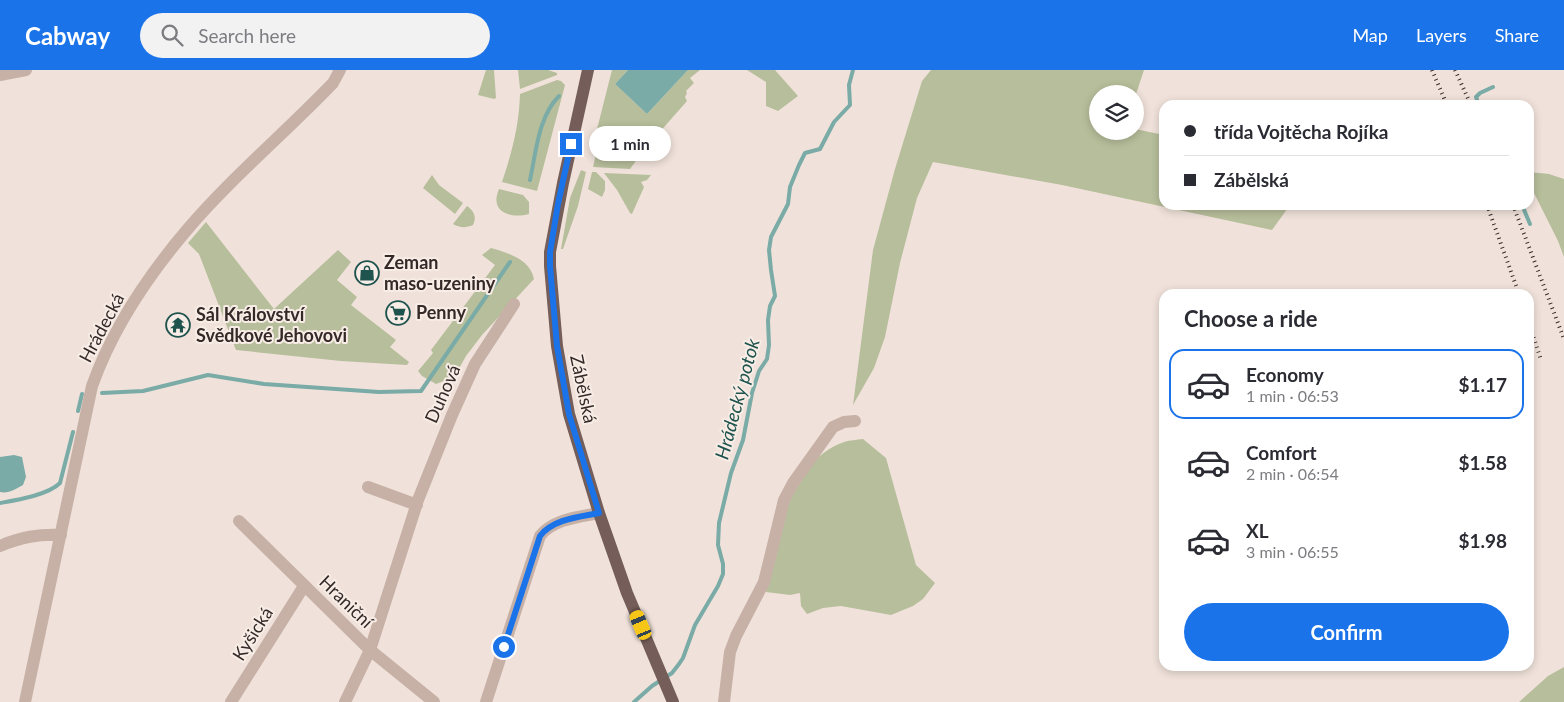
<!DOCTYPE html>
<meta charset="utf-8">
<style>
:root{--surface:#fff;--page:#f2f2f3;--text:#2b2b33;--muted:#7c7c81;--line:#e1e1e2;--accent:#1a73e8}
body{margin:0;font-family:Lato,sans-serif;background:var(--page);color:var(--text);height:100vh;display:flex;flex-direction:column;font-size:19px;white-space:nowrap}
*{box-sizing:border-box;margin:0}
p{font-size:16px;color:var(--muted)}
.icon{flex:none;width:28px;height:28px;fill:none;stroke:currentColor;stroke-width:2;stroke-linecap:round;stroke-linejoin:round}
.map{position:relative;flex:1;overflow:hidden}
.details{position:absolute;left:1159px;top:219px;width:375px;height:382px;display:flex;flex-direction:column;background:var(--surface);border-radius:15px;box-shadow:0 2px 8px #0003}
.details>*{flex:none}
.hud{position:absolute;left:1159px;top:30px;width:375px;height:110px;border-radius:15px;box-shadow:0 2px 8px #0003;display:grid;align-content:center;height:110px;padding:0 25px;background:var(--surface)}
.buttons{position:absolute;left:1089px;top:15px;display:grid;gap:10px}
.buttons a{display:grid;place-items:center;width:55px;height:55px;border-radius:50%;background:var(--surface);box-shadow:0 2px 8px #0003;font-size:25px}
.end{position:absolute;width:22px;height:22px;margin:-11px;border:6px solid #1a73e8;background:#fff;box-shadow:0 0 0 2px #fff}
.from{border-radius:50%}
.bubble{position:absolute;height:35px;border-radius:18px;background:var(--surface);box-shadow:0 2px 8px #0003;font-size:16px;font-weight:700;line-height:35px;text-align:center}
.car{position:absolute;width:15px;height:30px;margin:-15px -8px;border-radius:6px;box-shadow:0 0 4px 1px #0007;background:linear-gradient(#f5c518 24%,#345 0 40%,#f5c518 0 76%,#345 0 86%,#f5c518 0)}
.hud b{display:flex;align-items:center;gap:18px;height:48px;font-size:19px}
.hud b+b{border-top:1px solid var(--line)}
.hud i{width:12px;height:12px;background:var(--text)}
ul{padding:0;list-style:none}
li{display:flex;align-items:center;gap:15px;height:70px;margin:0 10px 8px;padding:0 15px;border:2px solid transparent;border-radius:15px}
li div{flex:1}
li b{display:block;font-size:19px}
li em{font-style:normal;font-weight:700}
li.on{border-color:var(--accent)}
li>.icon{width:45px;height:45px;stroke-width:1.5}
h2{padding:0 25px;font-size:22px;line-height:60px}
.primary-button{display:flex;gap:10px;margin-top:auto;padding:10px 25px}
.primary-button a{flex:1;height:58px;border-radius:30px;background:var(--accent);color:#fff;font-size:20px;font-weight:700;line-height:58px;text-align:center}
header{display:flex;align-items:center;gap:30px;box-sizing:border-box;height:70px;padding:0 25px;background:var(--accent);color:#fff}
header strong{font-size:24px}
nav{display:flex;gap:28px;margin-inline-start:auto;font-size:18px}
.search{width:350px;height:45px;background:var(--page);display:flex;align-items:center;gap:12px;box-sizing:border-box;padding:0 18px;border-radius:28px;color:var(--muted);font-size:19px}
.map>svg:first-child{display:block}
</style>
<header>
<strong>Cabway</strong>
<div class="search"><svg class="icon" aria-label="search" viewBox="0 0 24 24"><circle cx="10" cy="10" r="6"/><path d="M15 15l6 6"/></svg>Search here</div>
<nav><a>Map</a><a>Layers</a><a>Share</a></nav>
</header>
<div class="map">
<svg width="1564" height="632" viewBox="0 0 1564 632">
<rect width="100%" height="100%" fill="#f0e2da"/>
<!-- green -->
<path fill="#b7be9b" d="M 486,0 L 494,0 L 496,28 L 494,29 L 478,25 Z
M 518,0 L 548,0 L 557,3 L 557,5 L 520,19 Z
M 612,0 L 628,0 L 615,14 L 647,44 L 688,0 L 700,0 L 690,8 L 694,13 L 686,21 L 687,23 L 685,27 L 687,31 L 643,81 L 630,99 L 593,97 L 595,88 L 596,63 Z
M 747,0 L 775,0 L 798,26 L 778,41 L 766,36 L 766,12 Z
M 931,0 L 1144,0 L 1135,27 L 1135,24 L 1098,24 L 1098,61 L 1135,61 L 1135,59 L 1164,65 L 1164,135 L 1290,135 L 1272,160 L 1062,115 L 933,92 L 917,128 L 900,193 L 885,267 L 874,298 L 853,335 L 873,180 L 895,99 L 922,11 Z
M 557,10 L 561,11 L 565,15 L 537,121 L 502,112 C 512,82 519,56 520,24 Z
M 581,100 L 586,102 L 578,136 L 563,179 L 561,179 L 570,128 Z
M 592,102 L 596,102 L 605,111 L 605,120 L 602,127 L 588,119 Z
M 1529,102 L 1549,104 L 1564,109 L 1564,187 L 1558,171 L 1529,113 Z
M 604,103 L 651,105 L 647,110 L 641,112 L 644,117 L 632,144 L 630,143 L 617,120 Z
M 432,105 L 439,115 L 463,133 L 455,144 L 423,118 Z
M 499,119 L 523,125 L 529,132 L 529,144 C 510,149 489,142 499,119 Z
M 467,136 C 474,141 477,147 473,155 C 466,158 460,158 453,154 Z
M 206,152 L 274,239 L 338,180 L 351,192 L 337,210 L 357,227 L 351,235 L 396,270 L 390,277 L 409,292 L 407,295 L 341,291 L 236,280 L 199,184 L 188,173 Z
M 491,178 C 508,183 530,189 534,209 L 482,265 L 466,286 L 457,302 L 449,309 L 436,314 L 422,306 L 418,301 L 433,283 L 431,280 L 495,195 L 482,185 Z
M 863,369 L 886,388 L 916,495 L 935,513 L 923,529 L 913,536 L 891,545 L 841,536 L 823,538 L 807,544 L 801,536 L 800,523 L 790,525 L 766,522 C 778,471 786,393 844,372 C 850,370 857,370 863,369 Z
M 1564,597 L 1564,632 L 1519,632 L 1548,606 Z"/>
<!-- water -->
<path fill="#7aaba6" d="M 628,0 L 688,0 L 647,44 L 615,14 Z
M 14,385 L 22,387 L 26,407 L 23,415 C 16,419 8,424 0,422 L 0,387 Z"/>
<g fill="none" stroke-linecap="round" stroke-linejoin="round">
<!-- stream -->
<path stroke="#7aaba6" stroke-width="4" d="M 1479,35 L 1476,27 L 1480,23 L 1493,17
M 530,110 C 536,83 538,47 559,26
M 1522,135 L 1530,154
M 102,323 L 143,321 L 208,305 L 264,314 L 379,322 L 421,321 L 510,192
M 78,341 L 82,324
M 0,433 C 17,430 48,425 60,413 L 73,362
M 634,632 L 652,616 L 672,603 L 679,594 L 683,588 L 695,555 L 718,516 L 723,504 L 723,494 L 718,475 L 719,453 L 731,403 L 743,370 L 752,323 L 759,301 L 767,289 L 769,275 L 768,250 L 770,236 L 775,226 L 771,200 L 769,180 L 771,167 L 788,134 L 790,117 L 799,95 L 805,83 L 820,79 L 834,52 L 850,35 L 849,15 L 853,0"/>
<!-- minor -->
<path stroke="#c7b1a7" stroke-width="12" d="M 0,5 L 26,0
M 368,417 L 417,435
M 239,451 L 370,580 L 434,632
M 0,476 C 21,467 38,464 61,465
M 25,632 L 92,316 C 112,260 147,207 186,161 C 231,108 285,63 333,13 L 340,0
M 231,632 L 304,516
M 345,632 L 370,580 L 418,430 L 452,345 L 475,294 L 514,234
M 486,632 L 540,466 C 553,449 579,447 599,443
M 724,632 L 730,582 L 736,566 L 764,512 L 784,430 L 793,413 L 833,357 L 844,352 L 855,351"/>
<!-- major -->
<path stroke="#755e59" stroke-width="12" d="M 588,0 L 563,113 L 550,182 L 550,196 L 557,276 L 569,344 L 599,443 L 627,523 L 673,632"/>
<!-- rail -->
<path stroke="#342927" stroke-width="4" stroke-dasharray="1 4" stroke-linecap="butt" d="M 1432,0 L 1447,35
M 1455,0 L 1471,35
M 1487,135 L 1519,224
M 1513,135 L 1564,269
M 1529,253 L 1541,290"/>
</g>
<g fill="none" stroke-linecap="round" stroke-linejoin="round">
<!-- route -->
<path stroke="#1a73e8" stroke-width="6" d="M 504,577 L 540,466 C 553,449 579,447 599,443 L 569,344 L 557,276 L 550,196 L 550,182 L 558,134 L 571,74"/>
</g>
<!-- icons -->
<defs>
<g id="shop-ring" transform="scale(1.25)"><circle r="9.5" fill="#f8ede6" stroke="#1f534e" stroke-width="1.5"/><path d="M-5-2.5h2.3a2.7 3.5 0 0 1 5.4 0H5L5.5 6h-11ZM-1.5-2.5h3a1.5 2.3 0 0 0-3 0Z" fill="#1f534e"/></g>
<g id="supermarket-ring" transform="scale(1.25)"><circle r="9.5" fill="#f8ede6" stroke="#1f534e" stroke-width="1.5"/><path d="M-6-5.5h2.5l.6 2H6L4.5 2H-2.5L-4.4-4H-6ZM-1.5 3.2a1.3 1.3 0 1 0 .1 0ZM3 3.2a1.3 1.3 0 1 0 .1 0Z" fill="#1f534e"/></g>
<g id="temple-ring" transform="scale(1.25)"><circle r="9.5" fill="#f8ede6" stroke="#1f534e" stroke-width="1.5"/><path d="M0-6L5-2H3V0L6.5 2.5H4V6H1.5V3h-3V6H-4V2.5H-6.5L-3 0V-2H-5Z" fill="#1f534e"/></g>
</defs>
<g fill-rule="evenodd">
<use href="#shop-ring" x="367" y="203"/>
<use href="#supermarket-ring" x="398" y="243"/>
<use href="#temple-ring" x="178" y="255"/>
</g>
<g text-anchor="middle" stroke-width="4" stroke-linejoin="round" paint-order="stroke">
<!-- poi labels -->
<g font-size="18" font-weight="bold" fill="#342927" stroke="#f8ede6" text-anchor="start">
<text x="384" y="199">Zeman<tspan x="384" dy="21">maso-uzeniny</tspan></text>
<text x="416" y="249">Penny</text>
<text x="196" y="251">Sál Království<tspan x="196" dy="21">Svědkové Jehovovi</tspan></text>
</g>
<!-- street labels -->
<g font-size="18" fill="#342927" stroke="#f8ede6">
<text transform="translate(102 258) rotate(-62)" y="6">Hrádecká</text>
<text transform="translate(583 319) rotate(78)" y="6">Zábělská</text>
<text transform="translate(443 324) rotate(-66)" y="6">Duhová</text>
<text transform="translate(346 532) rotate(44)" y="6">Hraniční</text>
<text transform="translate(253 564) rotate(-58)" y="6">Kyšická</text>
</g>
<!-- water labels -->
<g font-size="19" font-style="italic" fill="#1f534e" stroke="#f8ede6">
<text transform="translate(737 329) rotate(-75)" y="7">Hrádecký potok</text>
</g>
</g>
</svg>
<div class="buttons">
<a><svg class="icon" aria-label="layers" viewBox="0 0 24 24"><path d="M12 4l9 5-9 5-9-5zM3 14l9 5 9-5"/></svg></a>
</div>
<i class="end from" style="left:504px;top:577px"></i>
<i class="end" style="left:571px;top:74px"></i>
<div class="bubble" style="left:589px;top:56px;width:82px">1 min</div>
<i class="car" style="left:641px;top:555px;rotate:337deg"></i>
<div class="hud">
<b><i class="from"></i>třída Vojtěcha Rojíka</b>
<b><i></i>Zábělská</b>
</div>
<section class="details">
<h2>Choose a ride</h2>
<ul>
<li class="on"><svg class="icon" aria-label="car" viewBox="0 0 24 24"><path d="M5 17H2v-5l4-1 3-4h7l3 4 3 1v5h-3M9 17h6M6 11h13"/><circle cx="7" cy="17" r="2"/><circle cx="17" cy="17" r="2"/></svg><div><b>Economy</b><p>1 min · 06:53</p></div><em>$1.17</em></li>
<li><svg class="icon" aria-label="car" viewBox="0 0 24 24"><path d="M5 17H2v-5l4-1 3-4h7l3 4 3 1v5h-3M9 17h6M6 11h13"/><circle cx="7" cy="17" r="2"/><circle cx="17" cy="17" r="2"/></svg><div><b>Comfort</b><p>2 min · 06:54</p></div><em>$1.58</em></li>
<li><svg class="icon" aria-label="car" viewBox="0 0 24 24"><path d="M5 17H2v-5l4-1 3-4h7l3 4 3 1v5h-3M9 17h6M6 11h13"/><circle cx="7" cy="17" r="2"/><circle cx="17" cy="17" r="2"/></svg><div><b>XL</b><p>3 min · 06:55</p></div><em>$1.98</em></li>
</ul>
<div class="primary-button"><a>Confirm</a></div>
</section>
</div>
